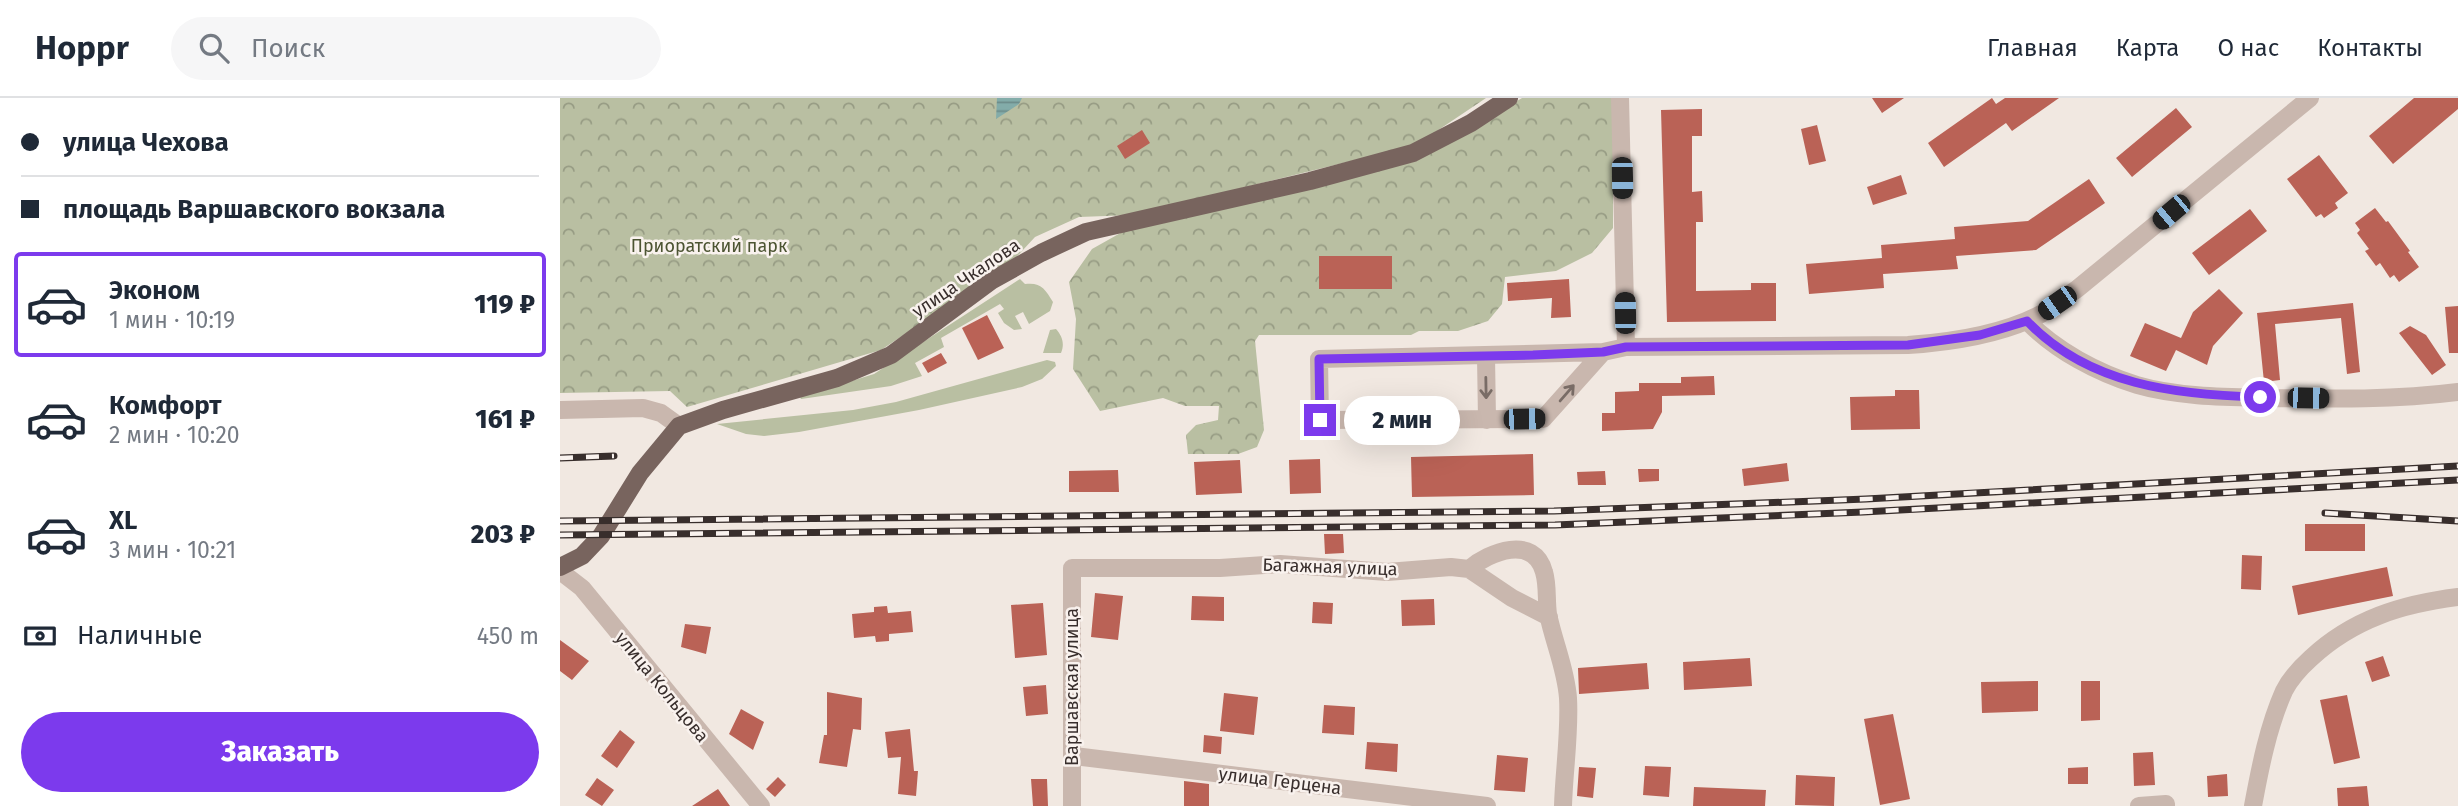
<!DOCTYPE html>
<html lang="ru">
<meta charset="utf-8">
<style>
:root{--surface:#fff;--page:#f6f6f7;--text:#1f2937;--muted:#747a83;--line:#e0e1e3;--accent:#7c3aed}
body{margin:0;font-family:"Fira Sans",sans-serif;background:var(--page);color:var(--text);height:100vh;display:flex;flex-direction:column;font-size:26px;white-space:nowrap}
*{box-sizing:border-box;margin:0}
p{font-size:23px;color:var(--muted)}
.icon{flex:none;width:38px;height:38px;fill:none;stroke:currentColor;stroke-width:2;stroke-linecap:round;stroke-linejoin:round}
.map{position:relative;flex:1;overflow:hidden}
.panel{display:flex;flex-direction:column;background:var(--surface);width:560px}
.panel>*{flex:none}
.guide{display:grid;align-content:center;height:154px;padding:0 21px;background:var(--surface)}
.end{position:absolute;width:32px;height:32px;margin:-16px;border:9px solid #7c3aed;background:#fff;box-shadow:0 0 0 4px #fff}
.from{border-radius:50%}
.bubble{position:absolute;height:49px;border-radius:24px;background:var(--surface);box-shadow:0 7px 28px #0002;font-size:23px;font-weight:800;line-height:49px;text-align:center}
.car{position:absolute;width:21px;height:42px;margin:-21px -10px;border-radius:9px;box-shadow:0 0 5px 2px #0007;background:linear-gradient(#222 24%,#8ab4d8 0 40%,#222 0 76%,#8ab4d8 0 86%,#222 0)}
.guide b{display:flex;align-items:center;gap:24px;height:66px;font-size:26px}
.guide b+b{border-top:2px solid var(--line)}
.guide i{width:18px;height:18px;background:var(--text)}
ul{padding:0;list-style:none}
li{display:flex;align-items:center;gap:21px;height:105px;margin:0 14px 10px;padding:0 7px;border:4px solid transparent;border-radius:7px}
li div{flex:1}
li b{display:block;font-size:26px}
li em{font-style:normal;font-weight:800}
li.active{border-color:var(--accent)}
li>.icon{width:63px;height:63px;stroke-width:1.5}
.pay{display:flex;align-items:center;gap:18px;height:77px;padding:0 21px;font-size:26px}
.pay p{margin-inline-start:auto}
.button{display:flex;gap:14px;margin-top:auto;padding:14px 21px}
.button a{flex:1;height:80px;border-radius:42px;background:var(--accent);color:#fff;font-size:28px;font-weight:800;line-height:80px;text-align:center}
header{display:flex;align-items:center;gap:42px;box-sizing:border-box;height:98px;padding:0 35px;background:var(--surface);border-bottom:2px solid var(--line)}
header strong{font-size:33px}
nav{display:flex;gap:38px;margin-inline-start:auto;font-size:24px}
.search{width:490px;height:63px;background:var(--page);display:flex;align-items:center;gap:18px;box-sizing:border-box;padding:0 24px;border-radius:38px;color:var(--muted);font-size:26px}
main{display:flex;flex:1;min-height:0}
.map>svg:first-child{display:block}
</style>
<header>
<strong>Hoppr</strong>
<div class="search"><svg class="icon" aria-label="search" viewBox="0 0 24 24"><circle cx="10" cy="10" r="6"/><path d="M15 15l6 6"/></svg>Поиск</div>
<nav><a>Главная</a><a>Карта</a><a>О нас</a><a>Контакты</a></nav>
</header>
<main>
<section class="panel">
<div class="guide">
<b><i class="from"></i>улица Чехова</b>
<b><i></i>площадь Варшавского вокзала</b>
</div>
<ul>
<li class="active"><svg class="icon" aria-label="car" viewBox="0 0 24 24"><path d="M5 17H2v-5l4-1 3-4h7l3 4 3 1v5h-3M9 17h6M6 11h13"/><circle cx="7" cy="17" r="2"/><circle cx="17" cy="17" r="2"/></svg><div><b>Эконом</b><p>1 мин · 10:19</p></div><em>119 ₽</em></li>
<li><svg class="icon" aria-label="car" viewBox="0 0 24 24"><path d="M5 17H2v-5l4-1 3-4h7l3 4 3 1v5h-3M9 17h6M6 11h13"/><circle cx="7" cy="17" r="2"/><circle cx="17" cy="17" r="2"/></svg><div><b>Комфорт</b><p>2 мин · 10:20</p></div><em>161 ₽</em></li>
<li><svg class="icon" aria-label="car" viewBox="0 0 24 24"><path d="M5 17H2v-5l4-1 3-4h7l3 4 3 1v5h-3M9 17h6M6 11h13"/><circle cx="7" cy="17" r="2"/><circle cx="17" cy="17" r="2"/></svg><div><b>XL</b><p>3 мин · 10:21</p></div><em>203 ₽</em></li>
</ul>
<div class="pay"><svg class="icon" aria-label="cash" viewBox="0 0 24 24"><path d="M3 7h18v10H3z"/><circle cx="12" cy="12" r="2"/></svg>Наличные<p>450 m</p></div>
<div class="button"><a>Заказать</a></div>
</section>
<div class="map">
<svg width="1898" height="708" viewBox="0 0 1898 708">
<defs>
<pattern id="forest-crowns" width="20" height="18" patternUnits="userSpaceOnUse" patternTransform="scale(1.75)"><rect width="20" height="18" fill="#b9bfa2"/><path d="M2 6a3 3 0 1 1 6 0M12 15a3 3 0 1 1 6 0" fill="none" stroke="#979c84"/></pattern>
<pattern id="water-rules" width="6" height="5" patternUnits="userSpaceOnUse" patternTransform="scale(1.75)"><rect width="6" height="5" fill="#83aca9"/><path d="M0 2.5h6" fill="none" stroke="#6c8c8a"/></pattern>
</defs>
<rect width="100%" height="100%" fill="#f1e8e1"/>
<!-- grass -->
<path fill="#b9bfa2" d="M 460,181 L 465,186 C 481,184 485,191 493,204 L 490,213 L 469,226 L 463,214 L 455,218 L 462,231 L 454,232 L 444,225 L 438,215 L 444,211 L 440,206 L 381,240 L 384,249 L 355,265 L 362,278 L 331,288 L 248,300 L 241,301 L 240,299 L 314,276 Z
M 496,231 C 502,238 505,245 501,255 L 483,255 L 490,232 Z
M 487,262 L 495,264 L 496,268 L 482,281 L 462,289 L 359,312 L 239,334 L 204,338 L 186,336 L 157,326 L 293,312 L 336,304 Z"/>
<!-- forest -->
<path fill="url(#forest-crowns)" d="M 0,0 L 926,0 L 856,47 L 573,117 L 519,119 L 475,139 L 450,166 L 321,252 L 127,309 L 110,293 L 0,295 Z
M 962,0 L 1053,0 L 1053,130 L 1032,155 L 996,173 L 945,179 L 942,206 L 928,223 L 898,233 L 859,233 L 851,237 L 699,237 L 695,243 L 704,332 L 697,349 L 678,356 L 628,356 L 626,337 L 636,327 L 658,322 L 659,308 L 625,308 L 603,300 L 540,313 L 513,271 L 516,221 L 509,184 L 532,151 L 564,133 L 856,63 Z"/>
<!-- water -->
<path fill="url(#water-rules)" d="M 437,0 L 462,0 L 459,6 L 436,21 Z"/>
<!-- building -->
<path fill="#ba6256" d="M 1312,0 L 1344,0 L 1322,15 Z
M 1432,0 L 1436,6 L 1445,0 L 1499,0 L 1452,33 L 1446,25 L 1384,69 L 1368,45 Z
M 1854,0 L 1898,0 L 1898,11 L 1833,66 L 1809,38 Z
M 1616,10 L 1632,29 L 1572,79 L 1556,60 Z
M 1142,11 L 1142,38 L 1132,38 L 1132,94 L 1142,93 L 1143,124 L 1136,124 L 1136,193 L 1191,192 L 1191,185 L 1216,185 L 1216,223 L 1107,224 L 1101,12 Z
M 1257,27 L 1266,63 L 1249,67 L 1241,31 Z
M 582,32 L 590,45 L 565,61 L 557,48 Z
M 1759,57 L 1788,95 L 1775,105 L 1778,110 L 1764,120 L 1761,116 L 1756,119 L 1727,81 Z
M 1341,77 L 1347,96 L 1313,107 L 1307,89 Z
M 1529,81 L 1545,105 L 1476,152 L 1396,158 L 1398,171 L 1323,176 L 1324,190 L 1249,196 L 1246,166 L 1322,160 L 1321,147 L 1395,141 L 1394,129 L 1468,123 Z
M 1815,110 L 1826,124 L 1828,123 L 1850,153 L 1848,154 L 1859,169 L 1839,184 L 1834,177 L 1830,180 L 1820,165 L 1816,168 L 1805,153 L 1809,151 L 1797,135 L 1800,132 L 1795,125 Z
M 1690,111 L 1707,133 L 1649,177 L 1632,155 Z
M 759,158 L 832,158 L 832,191 L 759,191 Z
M 1009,181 L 1011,219 L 991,220 L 992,200 L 948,203 L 947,185 Z
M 1659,191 L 1683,215 L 1653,248 L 1647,267 L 1616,252 L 1606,273 L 1570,258 L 1585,225 L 1621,240 L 1633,214 Z
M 1793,205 L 1800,274 L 1787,276 L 1781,220 L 1715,226 L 1720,282 L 1704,284 L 1697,215 Z
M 1898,208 L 1898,255 L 1889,255 L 1885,209 Z
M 427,217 L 444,250 L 418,262 L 402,230 Z
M 1850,228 L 1866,237 L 1886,267 L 1872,277 L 1839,235 Z
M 381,255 L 387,265 L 368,275 L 362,265 Z
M 1154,278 L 1155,297 L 1102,298 L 1102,314 L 1093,331 L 1042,333 L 1042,315 L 1055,315 L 1055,294 L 1079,293 L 1079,285 L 1121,285 L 1121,279 Z
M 1335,292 L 1359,292 L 1360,331 L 1291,332 L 1290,299 L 1335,298 Z
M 973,356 L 974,397 L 852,399 L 851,359 Z
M 760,361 L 761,395 L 730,396 L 729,362 Z
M 680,362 L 682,395 L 636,397 L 634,364 Z
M 1227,365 L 1229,383 L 1184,388 L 1182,371 Z
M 1078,371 L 1099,371 L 1099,383 L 1079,384 Z
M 558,372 L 559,394 L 509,394 L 509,373 Z
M 1045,373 L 1046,387 L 1018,387 L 1017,374 Z
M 1745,426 L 1805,426 L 1805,453 L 1745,453 Z
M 764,436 L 783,436 L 784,455 L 765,456 Z
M 1682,457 L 1702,458 L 1701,492 L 1681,491 Z
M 1827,469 L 1833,498 L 1738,517 L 1732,488 Z
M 535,495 L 563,498 L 558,542 L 531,539 Z
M 632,498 L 664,499 L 664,523 L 631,522 Z
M 874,501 L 875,527 L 842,528 L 841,502 Z
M 753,504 L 773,505 L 772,526 L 752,525 Z
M 483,505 L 487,557 L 455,560 L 451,507 Z
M 327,508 L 328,515 L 351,513 L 353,534 L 329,536 L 329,543 L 316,544 L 315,538 L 294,540 L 292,516 L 314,514 L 314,509 Z
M 125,526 L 151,529 L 146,556 L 121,549 Z
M 0,542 L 29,563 L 12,582 L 0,573 Z
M 1823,558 L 1830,578 L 1812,584 L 1805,564 Z
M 1190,560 L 1192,588 L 1124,592 L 1123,564 Z
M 1087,565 L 1089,591 L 1019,596 L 1018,570 Z
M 1478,583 L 1478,613 L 1422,615 L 1421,584 Z
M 1521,583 L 1540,583 L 1540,622 L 1521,623 Z
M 486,587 L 488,616 L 466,618 L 463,589 Z
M 267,594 L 302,600 L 301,632 L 293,631 L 287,669 L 259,665 L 264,637 L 267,637 Z
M 664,595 L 698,599 L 694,637 L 660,633 Z
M 1787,597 L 1800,660 L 1774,666 L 1760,602 Z
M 764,607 L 795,609 L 794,637 L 762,635 Z
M 181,611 L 204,624 L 193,652 L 169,636 Z
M 1333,616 L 1350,701 L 1320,707 L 1304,621 Z
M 350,631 L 354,673 L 358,673 L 356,698 L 338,696 L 341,659 L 328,660 L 325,634 Z
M 60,632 L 75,644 L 57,670 L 41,658 Z
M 644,637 L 662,639 L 661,656 L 643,654 Z
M 807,644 L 838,646 L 837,674 L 805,671 Z
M 1593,654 L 1595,687 L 1574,688 L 1573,655 Z
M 937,657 L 968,660 L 965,694 L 934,692 Z
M 1085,668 L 1111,669 L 1109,699 L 1083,697 Z
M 1019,669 L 1036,670 L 1033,700 L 1017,698 Z
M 1528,669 L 1528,686 L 1508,686 L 1508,670 Z
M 1667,676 L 1668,698 L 1648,699 L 1647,678 Z
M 1236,677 L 1275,679 L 1274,708 L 1235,707 Z
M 218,679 L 226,687 L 215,699 L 206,691 Z
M 37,680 L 54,692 L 42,708 L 25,697 Z
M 471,681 L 487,681 L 488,708 L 473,708 Z
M 624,683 L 649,686 L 649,708 L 624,708 Z
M 1807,688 L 1809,708 L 1778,708 L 1777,690 Z
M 1134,689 L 1206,692 L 1205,708 L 1133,708 Z
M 158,691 L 170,708 L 132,708 Z"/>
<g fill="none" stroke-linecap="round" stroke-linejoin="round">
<!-- minor -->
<path stroke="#c9b7ae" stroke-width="18" d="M 1060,0 L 1066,249
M 1467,223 C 1496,253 1538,275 1577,287 C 1618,299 1669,299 1711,300 C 1773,301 1836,302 1898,294
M 1043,254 L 983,321 L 760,322 L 759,261 L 1043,254 L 1066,249 L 1348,247 C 1392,244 1441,237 1481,216 C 1494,209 1505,199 1517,191 L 1750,0
M 926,258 L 927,322
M 0,312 L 83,310 L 101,315 L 119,328
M 909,471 C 929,454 974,436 984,474 C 988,487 986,502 988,516 C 994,545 1006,571 1008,600 C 1010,635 1004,673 1003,708
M 0,473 L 22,490 L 201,708
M 514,658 L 927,708
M 512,708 L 512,470 L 660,470 L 720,466 L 827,474 L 891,469 L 909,471 L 952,500 L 989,519
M 1579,708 L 1606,706 L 1606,708
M 1693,708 C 1700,670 1708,629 1724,593 C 1730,581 1741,569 1751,560 C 1793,521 1842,506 1898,499"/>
<!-- major -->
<path stroke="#78645e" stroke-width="18" d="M 0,469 L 22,458 L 41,438 L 80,375 L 119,328 L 163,312 L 277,280 L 331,257 L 431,183 L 481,155 L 526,134 L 750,83 L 853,55 L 911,25 L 949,0"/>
<!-- rail casing -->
<g stroke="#382e2c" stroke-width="7">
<path id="rail" d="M 0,360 L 54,358
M 1765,415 L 1898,423
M 0,423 L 994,413 L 1306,401 L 1898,368
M 0,437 L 995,427 L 1303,414 L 1898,382"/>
</g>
<!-- rail -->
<use href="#rail" stroke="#f9f2ee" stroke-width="4.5" stroke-dasharray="13" stroke-linecap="butt"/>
</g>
<!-- one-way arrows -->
<defs><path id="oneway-shaft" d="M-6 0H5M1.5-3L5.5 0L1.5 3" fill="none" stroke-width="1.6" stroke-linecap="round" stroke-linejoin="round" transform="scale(1.75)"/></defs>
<g stroke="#796c66">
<use href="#oneway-shaft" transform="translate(926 290) rotate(89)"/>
<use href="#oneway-shaft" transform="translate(1007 295) rotate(-49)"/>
</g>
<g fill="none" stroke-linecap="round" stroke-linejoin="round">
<!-- route -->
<path stroke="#7c3aed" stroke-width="9" d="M 760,322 L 759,261 L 973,257 L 1043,254 L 1066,249 L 1348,247 L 1420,237 L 1467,223 C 1528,287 1616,297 1700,299"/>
</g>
<g text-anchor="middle" stroke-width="5" stroke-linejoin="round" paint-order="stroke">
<!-- park labels -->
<g font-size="18" fill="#4c5432" stroke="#f9f2ee">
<text x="149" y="154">Приоратский парк</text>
</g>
<!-- street labels -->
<g font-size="18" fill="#382e2c" stroke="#f9f2ee">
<text transform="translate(406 180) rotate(-34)" y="6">улица Чкалова</text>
<text transform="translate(770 469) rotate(2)" y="6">Багажная улица</text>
<text transform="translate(102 589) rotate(51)" y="6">улица Кольцова</text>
<text transform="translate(512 589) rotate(-90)" y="6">Варшавская улица</text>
<text transform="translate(720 683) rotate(7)" y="6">улица Герцена</text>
</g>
</g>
</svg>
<i class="end from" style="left:1700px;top:299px"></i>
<i class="end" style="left:760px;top:322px"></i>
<div class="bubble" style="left:784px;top:298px;width:116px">2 мин</div>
<i class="car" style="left:1062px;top:80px;rotate:179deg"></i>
<i class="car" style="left:1611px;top:114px;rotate:230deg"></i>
<i class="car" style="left:1497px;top:205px;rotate:235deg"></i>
<i class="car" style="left:1065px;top:215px;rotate:359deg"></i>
<i class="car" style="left:1748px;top:300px;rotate:91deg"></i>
<i class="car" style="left:964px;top:321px;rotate:89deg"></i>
</div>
</main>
